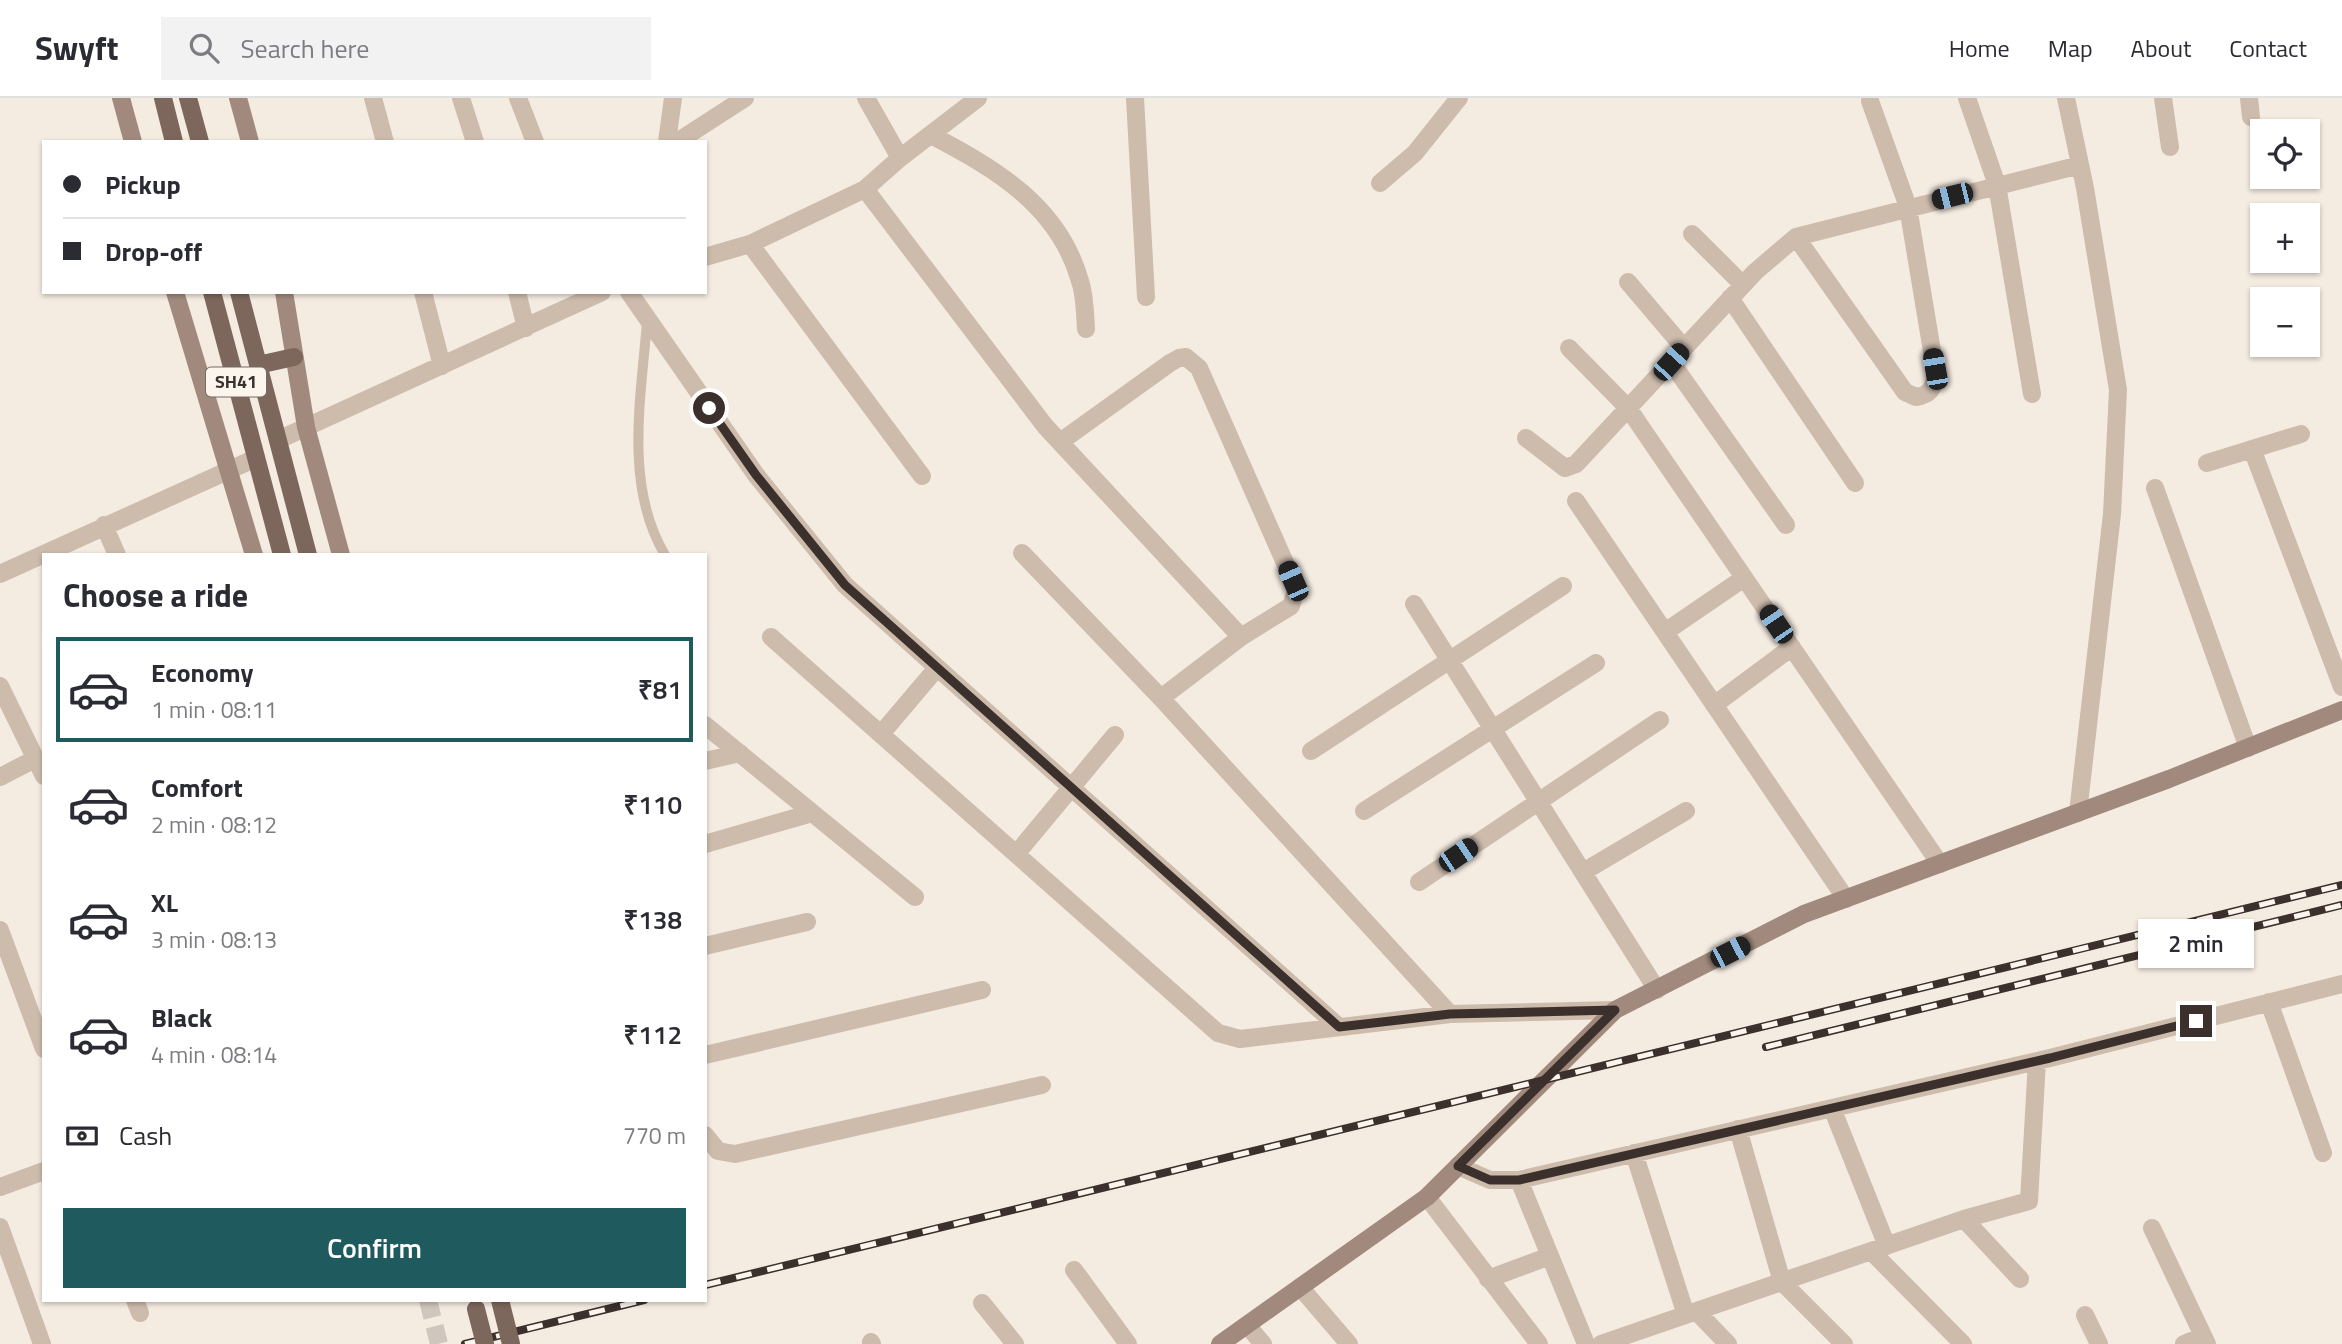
<!DOCTYPE html>
<meta charset="utf-8">
<style>
:root{--surface:#fff;--page:#f2f2f3;--text:#2b2b33;--muted:#7c7c81;--line:#e1e1e2;--accent:#1f5a5e}
body{margin:0;font-family:"Titillium Web",sans-serif;background:var(--page);color:var(--text);height:100vh;display:flex;flex-direction:column;font-size:26px;white-space:nowrap}
*{box-sizing:border-box;margin:0}
p{font-size:23px;color:var(--muted)}
.icon{flex:none;width:38px;height:38px;fill:none;stroke:currentColor;stroke-width:2;stroke-linecap:round;stroke-linejoin:round}
.map{position:relative;flex:1;overflow:hidden}
.drawer{position:absolute;left:42px;top:455px;width:665px;height:749px;display:flex;flex-direction:column;background:var(--surface);border-radius:0px;box-shadow:0 2px 5px #0004}
.drawer>*{flex:none}
.top-card{position:absolute;left:42px;top:42px;width:665px;height:154px;border-radius:0px;box-shadow:0 2px 5px #0004;display:grid;align-content:center;height:154px;padding:0 21px;background:var(--surface)}
.controls{position:absolute;left:2250px;top:21px;display:grid;gap:14px}
.controls a{display:grid;place-items:center;width:70px;height:70px;border-radius:0px;background:var(--surface);box-shadow:0 2px 5px #0004;font-size:35px}
.end{position:absolute;width:32px;height:32px;margin:-16px;border:9px solid #3b302b;background:#fff;box-shadow:0 0 0 4px #fff}
.from{border-radius:50%}
.bubble{position:absolute;height:49px;border-radius:0px;background:var(--surface);box-shadow:0 2px 5px #0004;font-size:23px;font-weight:600;line-height:49px;text-align:center}
.car{position:absolute;width:21px;height:42px;margin:-21px -10px;border-radius:9px;box-shadow:0 0 5px 2px #0007;background:linear-gradient(#222 24%,#8ab4d8 0 40%,#222 0 76%,#8ab4d8 0 86%,#222 0)}
.top-card b{display:flex;align-items:center;gap:24px;height:66px;font-size:26px}
.top-card b+b{border-top:2px solid var(--line)}
.top-card i{width:18px;height:18px;background:var(--text)}
ul{padding:0;list-style:none}
li{display:flex;align-items:center;gap:21px;height:105px;margin:0 14px 10px;padding:0 7px;border:4px solid transparent;border-radius:0px}
li div{flex:1}
li b{display:block;font-size:26px}
li em{font-style:normal;font-weight:600}
li.on{border-color:var(--accent)}
li>.icon{width:63px;height:63px;stroke-width:1.5}
h2{padding:0 21px;font-size:32px;line-height:84px}
.pay{display:flex;align-items:center;gap:18px;height:77px;padding:0 21px;font-size:26px}
.pay p{margin-inline-start:auto}
.cta{display:flex;gap:14px;margin-top:auto;padding:14px 21px}
.cta a{flex:1;height:80px;border-radius:0px;background:var(--accent);color:#fff;font-size:28px;font-weight:600;line-height:80px;text-align:center}
header{display:flex;align-items:center;gap:42px;box-sizing:border-box;height:98px;padding:0 35px;background:var(--surface);border-bottom:2px solid var(--line)}
header strong{font-size:33px}
nav{display:flex;gap:38px;margin-inline-start:auto;font-size:24px}
.search{width:490px;height:63px;background:var(--page);display:flex;align-items:center;gap:18px;box-sizing:border-box;padding:0 24px;border-radius:0px;color:var(--muted);font-size:26px}
.map>svg:first-child{display:block}
</style>
<header>
<strong>Swyft</strong>
<div class="search"><svg class="icon" aria-label="search" viewBox="0 0 24 24"><circle cx="10" cy="10" r="6"/><path d="M15 15l6 6"/></svg>Search here</div>
<nav><a>Home</a><a>Map</a><a>About</a><a>Contact</a></nav>
</header>
<div class="map">
<svg width="2342" height="1246" viewBox="0 0 2342 1246">
<rect width="100%" height="100%" fill="#f4ebe1"/>
<g fill="none" stroke-linecap="round" stroke-linejoin="round">
<!-- secondary-tunnel -->
<path stroke="#cfc6bd" stroke-width="18" stroke-dasharray="18 9" stroke-linecap="butt" d="M 428,1202 L 439,1246"/>
<!-- lane -->
<path stroke="#cdbbac" stroke-width="10" d="M 647,224 C 641,300 624,388 665,457"/>
<!-- street -->
<path stroke="#cdbbac" stroke-width="18" d="M 373,0 L 385,44
M 461,0 L 475,44
M 518,0 L 535,44
M 866,0 L 900,60 L 865,91 L 1045,328 L 1241,539
M 1135,0 L 1146,199
M 1967,0 L 1997,87 L 2032,296
M 2066,0 L 2085,90 L 2118,292 L 2112,416 L 2078,715
M 2163,0 L 2170,49
M 2249,0 L 2251,19
M 931,37 C 996,71 1059,108 1080,183 C 1085,198 1085,215 1086,231
M 667,44 L 673,0
M 677,44 L 745,0
M 900,60 L 978,0
M 1380,85 L 1415,55 L 1459,0
M 1692,136 L 1743,187
M 1796,139 L 1905,294 L 1916,299 C 1932,297 1936,286 1935,271 L 1908,109 L 1870,3
M 750,146 L 922,378
M 705,159 L 750,146 L 865,91
M 1628,184 L 1684,250
M 423,194 L 442,268
M 517,194 L 526,230
M 629,194 L 756,377 L 845,487 L 1339,929
M 1730,200 L 1855,385
M 1569,250 L 1628,310 L 1940,766
M 1671,264 L 1786,427
M 1526,340 L 1565,370 L 1576,366 L 1755,174 L 1796,139 L 2080,67
M 278,342 L 602,194
M 1060,344 L 1170,265 L 1179,260 L 1186,259 L 1199,270 L 1293,483 L 1296,493 L 1291,508 L 1241,539 L 1161,600
M 2252,351 L 2342,589
M 2207,365 L 2301,336
M 2155,390 L 2248,650
M 1576,403 L 1846,801
M 104,427 L 117,457
M 1022,455 L 1161,600 L 1450,916 L 1615,912
M 0,476 L 256,360
M 1414,506 L 1657,892
M 1665,534 L 1744,480
M 771,539 L 1218,935 L 1240,941 L 1450,916
M 0,588 L 44,678
M 1714,607 L 1792,549
M 705,627 L 915,799
M 881,636 L 936,571
M 1311,653 L 1563,488
M 705,663 L 740,655
M 0,679 L 35,661
M 1364,713 L 1596,565
M 705,746 L 812,715
M 1017,755 L 1115,637
M 1583,774 L 1686,713
M 1419,784 L 1660,622
M 0,832 L 44,951
M 705,848 L 807,824
M 2269,904 L 2323,1055
M 705,957 L 982,892
M 1832,1010 L 1887,1148
M 1738,1031 L 1782,1184 L 1844,1246
M 705,1037 L 718,1053 L 735,1056 L 1042,987
M 1634,1055 L 1686,1217
M 1458,1068 L 1490,1082 L 1519,1082 L 2050,960 L 2342,886
M 1519,1082 L 1586,1246
M 0,1089 L 44,1073
M 1427,1099 L 1539,1246
M 1964,1121 L 2020,1181
M 0,1129 L 42,1246
M 2152,1130 L 2207,1246
M 1871,1153 L 1963,1246
M 1074,1172 L 1128,1246
M 1488,1181 L 1550,1158
M 1300,1189 L 1349,1246
M 135,1202 L 140,1215
M 982,1205 L 1015,1246
M 1696,1213 L 1728,1246
M 2085,1217 L 2099,1246
M 1247,1227 L 1263,1246
M 871,1244 L 872,1246
M 1601,1246 L 1964,1121 L 2029,1103 L 2037,963
M 2184,1246 L 2203,1238"/>
<!-- secondary -->
<path stroke="#a18a7d" stroke-width="18" d="M 121,0 L 133,44
M 238,0 L 250,44
M 175,194 L 254,457
M 284,194 L 306,329 L 341,457
M 1220,1246 L 1427,1099 L 1615,912 L 1804,816 L 2169,681 L 2342,612"/>
<!-- primary -->
<path stroke="#7d675c" stroke-width="18" d="M 163,0 L 174,44
M 188,0 L 200,44
M 212,194 L 282,457
M 239,194 L 308,457
M 258,267 L 294,259"/>
<!-- rail casing -->
<g stroke="#3b302b" stroke-width="8">
<path id="rail" d="M 1766,949 L 2342,807
M 705,1187 L 2342,787
M 465,1246 L 644,1202"/>
</g>
<!-- rail -->
<use href="#rail" stroke="#fbf5ee" stroke-width="5" stroke-dasharray="16" stroke-linecap="butt"/>
<!-- primary-bridge -->
<path stroke="#7d675c" stroke-width="18" d="M 500,1202 L 511,1246
M 476,1211 L 485,1246"/>
</g>
<g fill="none" stroke-linecap="round" stroke-linejoin="round">
<!-- route -->
<path stroke="#3b302b" stroke-width="9" d="M 709,310 L 756,377 L 845,487 L 1339,929 L 1450,916 L 1615,912 L 1458,1068 L 1490,1082 L 1519,1082 L 2050,960 L 2196,923"/>
</g>
<g text-anchor="middle" stroke-width="5" stroke-linejoin="round" paint-order="stroke">
<!-- shield labels -->
<rect fill="#fbf5ee" stroke="#756b66" stroke-width="2" x="206" y="269.5" width="60" height="29" rx="5"/>
<g font-size="18" font-weight="bold" fill="#3b302b">
<text x="236" y="290">SH41</text>
</g>
</g>
</svg>
<div class="controls">
<a><svg class="icon" aria-label="locate" viewBox="0 0 24 24"><circle cx="12" cy="12" r="6"/><path d="M12 2v4M12 18v4M2 12h4M18 12h4"/></svg></a>
<a>+</a>
<a>−</a>
</div>
<i class="end from" style="left:709px;top:310px"></i>
<i class="end" style="left:2196px;top:923px"></i>
<div class="bubble" style="left:2138px;top:821px;width:116px">2 min</div>
<i class="car" style="left:1952px;top:98px;rotate:256deg"></i>
<i class="car" style="left:1671px;top:264px;rotate:42deg"></i>
<i class="car" style="left:1935px;top:271px;rotate:350deg"></i>
<i class="car" style="left:1293px;top:483px;rotate:336deg"></i>
<i class="car" style="left:1776px;top:526px;rotate:326deg"></i>
<i class="car" style="left:1458px;top:757px;rotate:56deg"></i>
<i class="car" style="left:1730px;top:854px;rotate:63deg"></i>
<div class="top-card">
<b><i class="from"></i>Pickup</b>
<b><i></i>Drop-off</b>
</div>
<section class="drawer">
<h2>Choose a ride</h2>
<ul>
<li class="on"><svg class="icon" aria-label="car" viewBox="0 0 24 24"><path d="M5 17H2v-5l4-1 3-4h7l3 4 3 1v5h-3M9 17h6M6 11h13"/><circle cx="7" cy="17" r="2"/><circle cx="17" cy="17" r="2"/></svg><div><b>Economy</b><p>1 min · 08:11</p></div><em>₹81</em></li>
<li><svg class="icon" aria-label="car" viewBox="0 0 24 24"><path d="M5 17H2v-5l4-1 3-4h7l3 4 3 1v5h-3M9 17h6M6 11h13"/><circle cx="7" cy="17" r="2"/><circle cx="17" cy="17" r="2"/></svg><div><b>Comfort</b><p>2 min · 08:12</p></div><em>₹110</em></li>
<li><svg class="icon" aria-label="car" viewBox="0 0 24 24"><path d="M5 17H2v-5l4-1 3-4h7l3 4 3 1v5h-3M9 17h6M6 11h13"/><circle cx="7" cy="17" r="2"/><circle cx="17" cy="17" r="2"/></svg><div><b>XL</b><p>3 min · 08:13</p></div><em>₹138</em></li>
<li><svg class="icon" aria-label="car" viewBox="0 0 24 24"><path d="M5 17H2v-5l4-1 3-4h7l3 4 3 1v5h-3M9 17h6M6 11h13"/><circle cx="7" cy="17" r="2"/><circle cx="17" cy="17" r="2"/></svg><div><b>Black</b><p>4 min · 08:14</p></div><em>₹112</em></li>
</ul>
<div class="pay"><svg class="icon" aria-label="cash" viewBox="0 0 24 24"><path d="M3 7h18v10H3z"/><circle cx="12" cy="12" r="2"/></svg>Cash<p>770 m</p></div>
<div class="cta"><a>Confirm</a></div>
</section>
</div>
